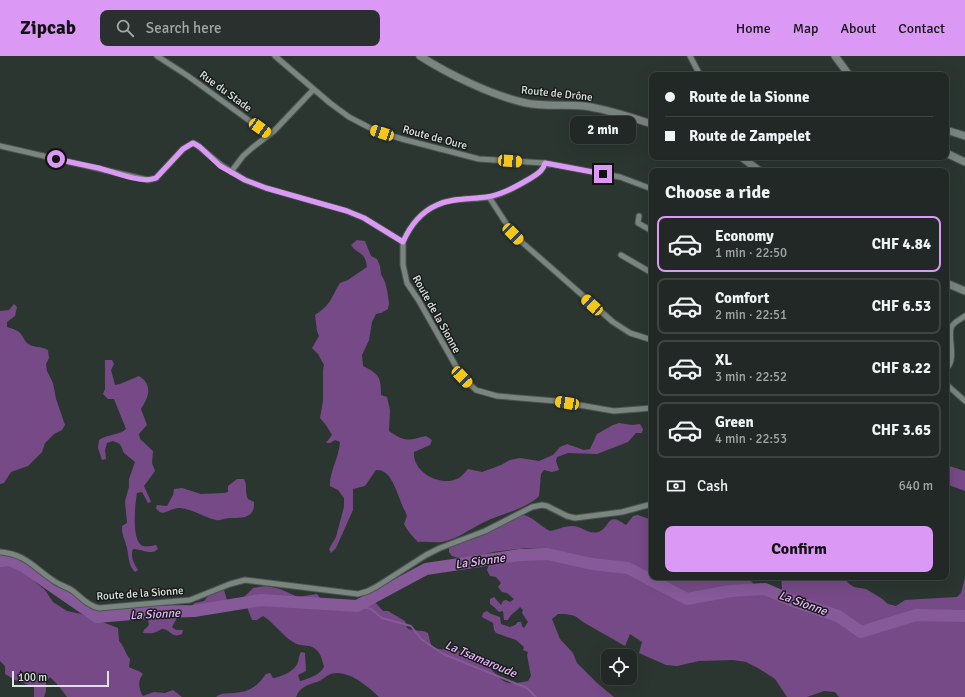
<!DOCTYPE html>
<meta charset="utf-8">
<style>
:root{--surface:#212825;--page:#29302d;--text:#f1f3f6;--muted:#a2a6a7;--line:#3e4442;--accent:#db99f5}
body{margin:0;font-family:Signika,sans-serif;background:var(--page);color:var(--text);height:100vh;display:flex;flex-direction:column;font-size:15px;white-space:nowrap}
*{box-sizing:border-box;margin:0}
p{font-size:13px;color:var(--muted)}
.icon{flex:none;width:22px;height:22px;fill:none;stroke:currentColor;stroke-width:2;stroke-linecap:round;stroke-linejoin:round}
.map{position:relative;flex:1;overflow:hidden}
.details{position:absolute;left:649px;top:112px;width:300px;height:412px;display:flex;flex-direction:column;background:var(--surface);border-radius:8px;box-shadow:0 4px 16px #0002,0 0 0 1px var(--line)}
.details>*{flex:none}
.hud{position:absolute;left:649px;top:16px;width:300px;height:88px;border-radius:8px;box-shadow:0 4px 16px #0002,0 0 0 1px var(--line);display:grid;align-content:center;height:88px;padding:0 16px;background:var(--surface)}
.tools{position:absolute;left:601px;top:593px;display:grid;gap:8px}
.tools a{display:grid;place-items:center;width:36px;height:36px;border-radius:8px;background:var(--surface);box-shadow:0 4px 16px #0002,0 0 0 1px var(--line);font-size:20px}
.scale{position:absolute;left:12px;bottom:10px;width:97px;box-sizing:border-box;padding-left:4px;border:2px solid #dde3e0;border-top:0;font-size:11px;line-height:14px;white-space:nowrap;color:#dde3e0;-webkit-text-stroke:3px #181c1a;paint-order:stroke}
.end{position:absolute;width:18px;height:18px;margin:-9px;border:5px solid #db99f5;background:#111;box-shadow:0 0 0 2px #111}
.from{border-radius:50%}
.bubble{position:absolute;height:28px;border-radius:8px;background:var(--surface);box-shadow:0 4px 16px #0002,0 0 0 1px var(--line);font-size:13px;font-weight:700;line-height:28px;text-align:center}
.car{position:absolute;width:12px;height:24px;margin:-12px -6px;border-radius:5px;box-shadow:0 0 3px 1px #0007;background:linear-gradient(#f5c518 24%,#345 0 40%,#f5c518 0 76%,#345 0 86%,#f5c518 0)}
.hud b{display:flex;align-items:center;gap:14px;height:38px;font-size:15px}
.hud b+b{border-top:1px solid var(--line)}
.hud i{width:10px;height:10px;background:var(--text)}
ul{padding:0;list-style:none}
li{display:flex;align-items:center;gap:12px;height:56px;margin:0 8px 6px;padding:0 8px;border:2px solid var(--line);border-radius:8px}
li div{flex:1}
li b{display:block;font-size:15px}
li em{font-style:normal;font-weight:700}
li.selected{border-color:var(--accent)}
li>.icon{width:36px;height:36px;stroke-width:1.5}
h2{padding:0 16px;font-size:18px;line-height:48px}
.pay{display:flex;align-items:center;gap:10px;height:44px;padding:0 16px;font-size:15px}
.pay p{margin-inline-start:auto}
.action{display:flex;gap:8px;margin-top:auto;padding:8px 16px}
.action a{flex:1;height:46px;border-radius:8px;background:var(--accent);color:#111;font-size:16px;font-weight:700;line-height:46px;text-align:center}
header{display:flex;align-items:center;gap:24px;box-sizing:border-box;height:56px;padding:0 20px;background:var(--accent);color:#111}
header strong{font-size:19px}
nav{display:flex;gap:22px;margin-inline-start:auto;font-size:14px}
.search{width:280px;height:36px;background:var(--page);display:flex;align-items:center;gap:10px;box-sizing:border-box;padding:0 14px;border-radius:8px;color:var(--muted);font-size:15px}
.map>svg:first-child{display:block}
</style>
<header>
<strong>Zipcab</strong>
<div class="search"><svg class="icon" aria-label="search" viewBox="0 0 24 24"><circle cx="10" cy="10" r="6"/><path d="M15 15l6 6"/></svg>Search here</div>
<nav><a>Home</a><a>Map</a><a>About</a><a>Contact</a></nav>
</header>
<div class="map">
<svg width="965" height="641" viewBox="0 0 965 641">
<rect width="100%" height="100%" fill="#2c3631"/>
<!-- forest -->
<path fill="#764a87" d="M 357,184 L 365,185 L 371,200 L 377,203 L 380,210 L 381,218 L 385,226 L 387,234 L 389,247 L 388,253 L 381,257 L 376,258 L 372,266 L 369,284 L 362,299 L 363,310 C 379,318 381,321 381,339 L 387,341 L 390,354 L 389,375 C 406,387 408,384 426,380 L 432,384 L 430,389 L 414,396 C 412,416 441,432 459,422 C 462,420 465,416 468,413 L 482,416 L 501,409 L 510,404 L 520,402 L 539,405 L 553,399 L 560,391 L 567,388 L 584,394 L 590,393 L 597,378 L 613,369 L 619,367 L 632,369 L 640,368 L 643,373 L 642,377 L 636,377 L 628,386 L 597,398 L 568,397 L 557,401 L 556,405 L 559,414 L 552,416 L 544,414 L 541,418 L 539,440 C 527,453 500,458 484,466 C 470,473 458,483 442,486 C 434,487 426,485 418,486 C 413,481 407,474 404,468 L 407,460 L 405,455 C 398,443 393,412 376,414 L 365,430 L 353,433 L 353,454 L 336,492 L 331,497 L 329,493 L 336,481 L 344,451 L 344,442 L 338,434 L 330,430 C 329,417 339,402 340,386 L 335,384 L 330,387 L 326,387 L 332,379 L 326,369 L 320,362 L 323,345 L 323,314 L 324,309 L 318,298 L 312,292 L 319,280 L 317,275 L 315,259 C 332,248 330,243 340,227 L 348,224 L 367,211 C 365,195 358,199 351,189 Z
M 14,248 L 17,251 L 15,260 L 7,266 L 7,271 C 14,273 19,274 23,281 C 24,283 25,285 27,287 C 32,292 42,290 48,294 L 49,302 L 46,308 L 47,315 L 53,327 L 56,343 L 65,369 L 62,374 L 54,378 L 45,387 L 42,396 L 28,410 L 11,416 L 4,427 L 0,428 L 0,255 L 9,254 Z
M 105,304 L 112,304 L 114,308 L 111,314 L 115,329 L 120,328 L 139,320 C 153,329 149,341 141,353 L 147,369 L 139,378 L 140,383 L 153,395 L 152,407 L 155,415 L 144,430 L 151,446 L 148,447 L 142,436 L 137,437 C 135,448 131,486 143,490 C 147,491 152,490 156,489 L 158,493 C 150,500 143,493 133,493 C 130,500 134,508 138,514 L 135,516 C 128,509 129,501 127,492 C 125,483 122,481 122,470 L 127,467 L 125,445 L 129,431 L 129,423 L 135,406 L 124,397 L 120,388 L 113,385 L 107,387 L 105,394 L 106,403 L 102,404 L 98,392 L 99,384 C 108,378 120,379 126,373 L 114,343 L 108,343 L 103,338 L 105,333 Z
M 946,409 L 965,415 L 965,435 L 946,428 Z
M 237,423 L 244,423 C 248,431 244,435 248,443 L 254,446 C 255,462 243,462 231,462 C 226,462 220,465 216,464 C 203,461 193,453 180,452 C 170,451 163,463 156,452 L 157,449 L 167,450 L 173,439 L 174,433 L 182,432 L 201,438 L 224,437 L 228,436 L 228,430 Z
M 524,459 C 534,462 540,470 550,475 C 557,474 564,470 571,470 C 581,469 588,479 598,476 C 611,472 606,454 626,469 L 633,460 L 638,459 L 652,464 L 652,521 L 747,521 L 753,527 L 755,534 L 759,533 L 769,540 L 776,540 L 782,533 L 781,521 L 845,521 L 848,527 L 854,531 L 866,533 L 881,542 L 888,548 L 896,550 L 905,544 L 957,541 L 961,537 L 965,522 L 965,641 L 839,641 L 835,636 L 824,635 L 807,641 L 787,641 L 775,623 L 758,612 L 746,606 L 733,604 L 699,605 L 677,610 L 666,609 L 639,597 L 642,586 L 630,578 L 625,590 L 583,566 L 575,560 L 566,558 L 558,558 L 552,563 L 560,583 L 573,597 L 577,607 L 597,627 L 614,641 L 379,641 C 367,630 348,613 331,618 C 325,620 323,624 317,626 C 307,629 300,631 296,641 L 216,641 C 222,636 227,638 234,637 C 251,636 257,630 266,618 L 270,617 L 273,622 C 282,621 295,615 298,606 C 299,602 299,599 301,596 L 305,597 L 306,615 L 298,619 L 300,625 C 308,623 320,619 324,611 C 322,604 321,596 314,592 C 308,588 300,591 293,586 C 282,579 274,567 263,560 L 257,564 L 252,564 L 247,551 L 243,550 L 185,560 L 178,560 L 172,571 L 176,574 L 183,574 L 182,578 C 171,583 171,573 162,573 C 159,574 159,575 156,576 C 152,578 148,577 143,577 L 144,574 L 149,569 L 148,563 L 141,564 L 136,561 L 138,558 L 155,558 L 159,556 L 164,551 L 170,549 L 191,550 L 195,547 L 204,545 L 210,538 L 221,534 L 224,534 L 227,544 L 242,543 L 253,532 L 266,530 L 280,533 L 298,541 L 317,538 C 323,547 336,555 347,554 C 355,553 366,547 374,545 L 383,555 L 388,555 L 405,565 L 407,572 C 414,576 420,573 428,577 L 431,589 C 441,597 444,591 454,594 C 460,595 465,599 471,602 C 474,604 479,605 482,606 C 493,611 498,625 509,627 C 515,628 522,626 528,625 L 531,620 L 527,599 L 528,596 L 523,594 L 524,591 L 516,584 L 496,577 L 494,574 L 493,567 L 482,561 L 483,557 L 487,555 L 491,558 L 500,561 L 501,568 L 510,571 L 515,569 L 518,566 L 521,566 L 522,570 L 524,572 L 528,566 L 522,557 L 523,554 L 520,551 C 516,556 511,557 508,564 L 504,564 L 503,555 L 499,556 L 494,551 L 490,548 L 490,543 L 494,541 L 501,549 L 503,545 L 506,544 L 510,546 L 514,543 L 507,537 L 502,536 L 498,531 L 501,527 L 496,521 L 490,520 L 487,514 L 489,508 L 495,506 L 524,502 L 529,500 L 541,501 L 544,499 L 544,493 L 527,492 L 493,496 L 468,503 L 459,502 L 452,500 L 449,496 L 449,492 C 457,485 469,486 478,481 C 493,472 508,465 524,459 Z
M 0,508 L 13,509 L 18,512 L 45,534 L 53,546 L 67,555 L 81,558 L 118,572 L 119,585 C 125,591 125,598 130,603 L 129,611 C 134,614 139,614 143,618 C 137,625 139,634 143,640 L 154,636 L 165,637 L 173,634 L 182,641 L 67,641 L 58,629 L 50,621 L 46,625 L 46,635 L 44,641 L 34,641 L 34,631 L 15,624 L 5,618 L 5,610 L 0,605 Z"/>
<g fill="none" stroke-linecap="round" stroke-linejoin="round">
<!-- stream -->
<path stroke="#865998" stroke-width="2" d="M 357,550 L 371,553 L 382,562 L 411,570 L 421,583 L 443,598 L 527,632 L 536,641"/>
<!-- river -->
<path stroke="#865998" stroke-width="12" d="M 0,505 L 10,504 L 23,510 L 97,561 L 155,556 L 194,555 L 261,544 L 357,550 L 426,513 L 520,499 L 547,498 L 592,508 L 628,512 L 687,543 L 730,535 L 765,533 L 793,545 L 838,560 L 861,576 L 916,559 L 965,560"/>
<!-- street casing -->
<g stroke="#4c5451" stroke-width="7">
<path id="street" d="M 157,0 L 188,20 L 269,79
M 275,0 L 330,47 L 349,61 L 374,74 L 402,83 L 479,103 L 545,107 L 620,121 L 652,133
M 690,0 L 700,19
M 0,90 L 148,124 L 156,122 L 183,93 L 193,87 L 197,89 L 221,109 L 245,124 L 266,132 L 347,155 L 364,162 L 403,186 L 403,209 L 407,227 L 419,245 L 462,321 L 476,334 L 497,340 L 556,345 L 614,355 L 652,352
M 231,116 L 243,100 L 252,92 L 274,75 L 313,34
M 489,141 L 513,178 L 524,188 L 613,266 L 630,277 L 652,284
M 639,160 L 638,167 L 652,175
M 403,186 C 410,170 421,156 437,149 C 453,141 472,144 489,141 C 504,138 518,130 531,122 C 537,118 543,115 545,107
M 621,199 L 652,217
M 946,313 C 957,303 948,285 951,272 C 953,266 960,264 965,260
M 946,328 L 965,345
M 0,496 C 26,498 34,512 54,525 C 60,529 67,531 73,535 C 81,541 88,550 99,552 L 190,544 L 230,528 L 245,524 L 358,538 L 368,535 L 376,531 L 426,499 L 440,492 L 485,475 L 532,451 L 542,449 L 547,450 L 567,460 L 575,462 L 622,456 L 652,448"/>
</g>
<!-- secondary casing -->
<g stroke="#4c5451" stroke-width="9">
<path id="secondary" d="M 420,0 C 448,18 493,40 526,47 C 545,51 565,48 584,50 C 607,53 630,61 652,68
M 835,0 L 849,19
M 946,74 L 965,80
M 946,97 L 965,106
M 741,101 L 760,115
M 946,227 L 965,235"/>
</g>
<!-- street -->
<use href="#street" stroke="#7a8580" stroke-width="5"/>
<!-- secondary -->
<use href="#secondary" stroke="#7a8580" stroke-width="7"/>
</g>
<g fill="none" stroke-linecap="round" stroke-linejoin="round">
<!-- route -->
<path stroke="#db99f5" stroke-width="5" d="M 56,103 C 70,106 84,109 99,112 C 113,116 142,128 156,122 L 183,93 L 193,87 L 200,91 L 220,110 L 245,124 L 266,132 L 347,155 L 364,162 L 403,186 C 410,170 421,156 437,149 C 452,142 470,143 486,141 C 502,139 517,130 531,122 C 537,118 543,115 545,107 L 603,118"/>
</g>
<g text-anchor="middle" stroke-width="3" stroke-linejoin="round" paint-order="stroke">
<!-- street labels -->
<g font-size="11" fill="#dde3e0" stroke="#181c1a">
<text transform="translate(226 35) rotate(36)" y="4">Rue du Stade</text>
<text transform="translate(557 37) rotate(6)" y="4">Route de Drône</text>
<text transform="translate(435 81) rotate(15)" y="4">Route de Oure</text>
<text transform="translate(437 258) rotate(61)" y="4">Route de la Sionne</text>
<text transform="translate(140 537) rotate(-4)" y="4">Route de la Sionne</text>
</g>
<!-- water labels -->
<g font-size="12" font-style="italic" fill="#e8b5fc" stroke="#181c1a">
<text transform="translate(480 505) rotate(-8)" y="4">La Sionne</text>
<text transform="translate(803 547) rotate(20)" y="4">La Sionne</text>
<text transform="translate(155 558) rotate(-3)" y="4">La Sionne</text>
<text transform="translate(481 603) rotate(23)" y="4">La Tsamaroude</text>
</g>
</g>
</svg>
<div class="tools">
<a><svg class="icon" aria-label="locate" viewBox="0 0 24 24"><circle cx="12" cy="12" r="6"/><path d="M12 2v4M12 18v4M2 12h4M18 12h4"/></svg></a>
</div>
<div class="scale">100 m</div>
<i class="end from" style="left:56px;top:103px"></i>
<i class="end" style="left:603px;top:118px"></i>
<div class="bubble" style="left:570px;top:60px;width:66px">2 min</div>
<i class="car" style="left:260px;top:72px;rotate:126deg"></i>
<i class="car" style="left:382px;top:77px;rotate:288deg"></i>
<i class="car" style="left:510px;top:105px;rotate:94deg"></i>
<i class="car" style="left:513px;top:178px;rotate:136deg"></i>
<i class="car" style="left:592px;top:249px;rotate:312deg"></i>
<i class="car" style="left:462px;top:321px;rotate:137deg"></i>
<i class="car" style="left:567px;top:347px;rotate:279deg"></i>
<div class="hud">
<b><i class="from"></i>Route de la Sionne</b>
<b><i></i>Route de Zampelet</b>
</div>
<section class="details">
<h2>Choose a ride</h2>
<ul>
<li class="selected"><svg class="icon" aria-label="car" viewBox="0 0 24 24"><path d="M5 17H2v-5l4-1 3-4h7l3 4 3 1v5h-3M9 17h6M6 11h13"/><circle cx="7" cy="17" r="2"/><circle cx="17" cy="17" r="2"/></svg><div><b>Economy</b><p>1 min · 22:50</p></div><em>CHF 4.84</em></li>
<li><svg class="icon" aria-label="car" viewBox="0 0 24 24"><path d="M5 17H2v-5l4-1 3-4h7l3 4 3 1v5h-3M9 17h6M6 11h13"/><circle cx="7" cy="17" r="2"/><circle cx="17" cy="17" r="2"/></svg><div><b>Comfort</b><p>2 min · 22:51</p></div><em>CHF 6.53</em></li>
<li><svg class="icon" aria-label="car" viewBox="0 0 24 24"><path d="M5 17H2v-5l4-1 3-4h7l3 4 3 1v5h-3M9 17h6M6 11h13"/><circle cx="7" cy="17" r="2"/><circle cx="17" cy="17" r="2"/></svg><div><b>XL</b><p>3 min · 22:52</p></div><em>CHF 8.22</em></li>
<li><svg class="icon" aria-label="car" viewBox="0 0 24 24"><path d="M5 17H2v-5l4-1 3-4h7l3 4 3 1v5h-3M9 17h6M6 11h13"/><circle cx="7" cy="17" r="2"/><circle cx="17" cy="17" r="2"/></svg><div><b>Green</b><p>4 min · 22:53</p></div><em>CHF 3.65</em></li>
</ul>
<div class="pay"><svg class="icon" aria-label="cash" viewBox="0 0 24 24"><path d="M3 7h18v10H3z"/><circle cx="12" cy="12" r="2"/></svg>Cash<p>640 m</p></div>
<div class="action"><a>Confirm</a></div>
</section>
</div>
